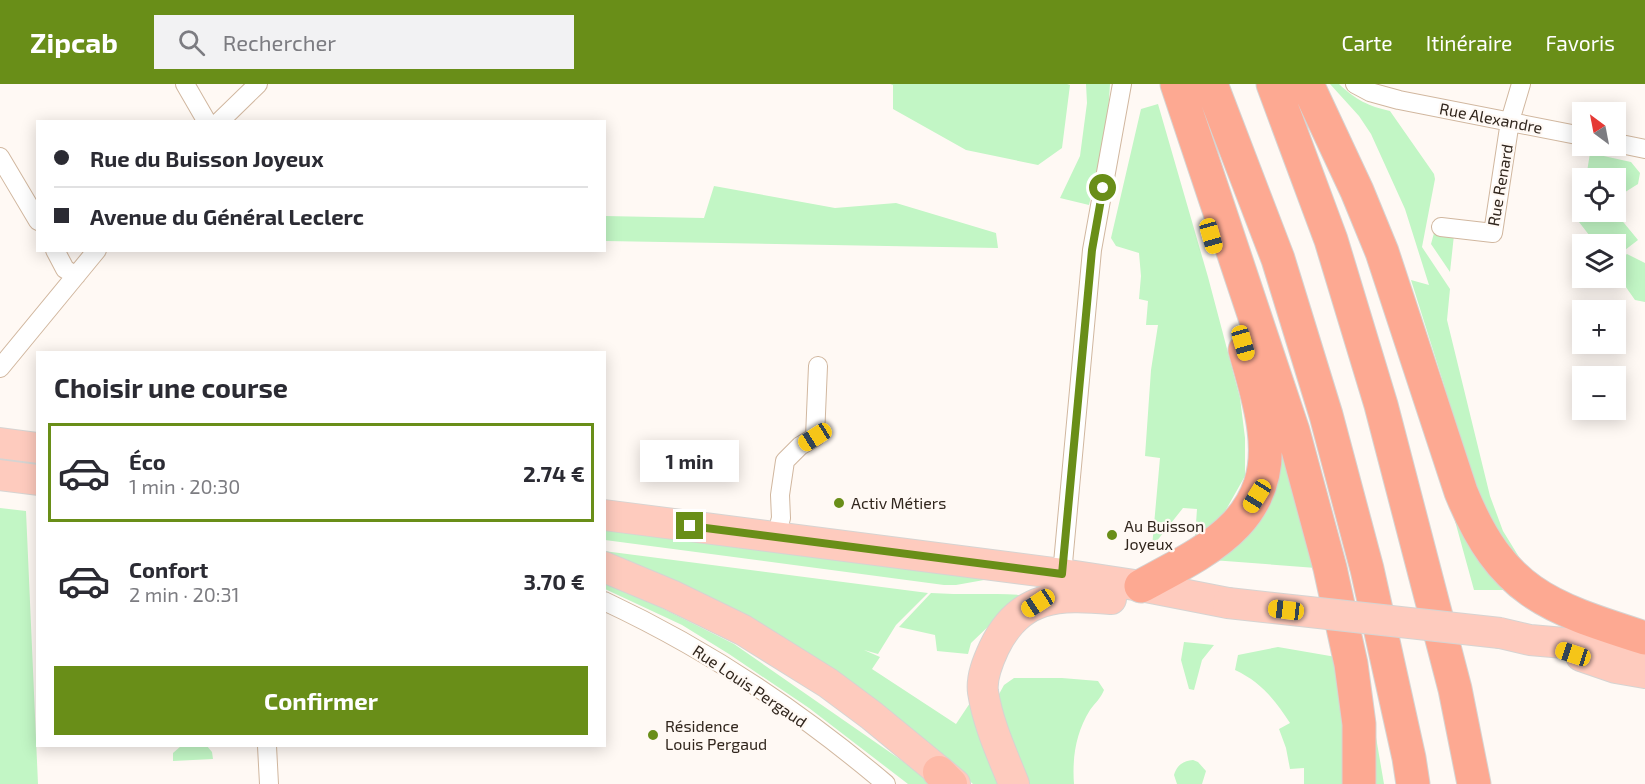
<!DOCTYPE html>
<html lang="fr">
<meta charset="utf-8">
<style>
:root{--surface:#fff;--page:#f2f2f3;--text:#2b2b33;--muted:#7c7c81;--line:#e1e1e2;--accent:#698e18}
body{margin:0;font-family:"Exo 2",sans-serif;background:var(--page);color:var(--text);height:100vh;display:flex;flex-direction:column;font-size:22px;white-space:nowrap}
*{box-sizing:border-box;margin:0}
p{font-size:20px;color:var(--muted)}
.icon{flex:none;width:33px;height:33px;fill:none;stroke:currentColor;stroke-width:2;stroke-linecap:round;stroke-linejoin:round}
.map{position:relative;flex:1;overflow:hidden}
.drawer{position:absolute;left:36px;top:267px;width:570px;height:396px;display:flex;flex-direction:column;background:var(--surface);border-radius:0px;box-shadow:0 3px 15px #0003}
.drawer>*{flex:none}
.banner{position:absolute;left:36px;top:36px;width:570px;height:132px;border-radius:0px;box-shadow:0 3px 15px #0003;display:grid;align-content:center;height:132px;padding:0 18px;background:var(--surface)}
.needle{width:39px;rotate:328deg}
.buttons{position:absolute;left:1572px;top:18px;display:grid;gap:12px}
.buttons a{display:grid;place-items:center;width:54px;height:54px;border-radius:0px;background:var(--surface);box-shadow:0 3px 15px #0003;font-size:30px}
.end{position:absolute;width:27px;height:27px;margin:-14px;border:8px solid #698e18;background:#fff;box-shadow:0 0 0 3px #fff}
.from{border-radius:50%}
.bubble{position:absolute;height:42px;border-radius:0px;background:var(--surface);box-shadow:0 3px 15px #0003;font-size:20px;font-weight:700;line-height:42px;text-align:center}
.car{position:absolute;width:18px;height:36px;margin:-18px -9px;border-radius:8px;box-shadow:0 0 4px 2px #0007;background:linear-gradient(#f5c518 24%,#345 0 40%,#f5c518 0 76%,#345 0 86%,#f5c518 0)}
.banner b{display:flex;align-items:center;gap:21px;height:57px;font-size:22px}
.banner b+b{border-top:2px solid var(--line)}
.banner i{width:15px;height:15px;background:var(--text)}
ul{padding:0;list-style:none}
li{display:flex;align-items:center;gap:18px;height:99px;margin:0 12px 9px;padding:0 6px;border:3px solid transparent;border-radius:0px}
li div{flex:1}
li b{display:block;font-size:22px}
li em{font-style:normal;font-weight:700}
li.selected{border-color:var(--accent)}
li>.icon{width:54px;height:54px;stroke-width:1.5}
h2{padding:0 18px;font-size:27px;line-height:72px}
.primary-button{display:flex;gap:12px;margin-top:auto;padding:12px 18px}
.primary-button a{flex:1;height:69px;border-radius:0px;background:var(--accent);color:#fff;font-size:24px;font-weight:700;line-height:69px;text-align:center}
header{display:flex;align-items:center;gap:36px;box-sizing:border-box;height:84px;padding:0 30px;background:var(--accent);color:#fff}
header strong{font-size:28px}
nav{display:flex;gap:33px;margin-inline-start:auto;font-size:21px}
.search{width:420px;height:54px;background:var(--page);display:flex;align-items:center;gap:15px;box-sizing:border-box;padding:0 21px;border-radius:0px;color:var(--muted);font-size:22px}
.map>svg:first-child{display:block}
</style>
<header>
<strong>Zipcab</strong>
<div class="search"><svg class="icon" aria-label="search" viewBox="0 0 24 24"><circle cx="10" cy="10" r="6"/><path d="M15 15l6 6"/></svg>Rechercher</div>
<nav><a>Carte</a><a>Itinéraire</a><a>Favoris</a></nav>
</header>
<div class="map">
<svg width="1645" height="700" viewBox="0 0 1645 700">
<rect width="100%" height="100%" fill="#fff9f4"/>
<!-- green -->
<path fill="#c2f6c5" d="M 890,0 L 1067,0 L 1070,1 L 1062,64 L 1038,81 L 966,66 L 893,25 L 893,1 Z
M 1086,0 L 1110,0 L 1107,47 L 1089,121 L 1060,114 L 1080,72 L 1087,19 Z
M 1330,0 L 1339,0 C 1356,16 1368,22 1390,27 L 1434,90 L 1435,95 L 1422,163 L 1450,205 L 1447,236 L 1490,412 L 1503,447 L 1524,481 L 1496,452 L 1461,367 L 1444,301 L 1411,196 L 1429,201 L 1405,125 L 1371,50 L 1359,32 Z
M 1158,20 L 1208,193 L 1240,314 L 1245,354 L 1245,392 L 1223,431 L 1195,454 L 1197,425 L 1183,424 L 1152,463 L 1160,374 L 1145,372 L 1151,286 L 1158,241 L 1146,241 L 1148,217 L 1139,215 L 1141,192 L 1139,169 L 1116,162 L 1111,154 L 1141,25 Z
M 1590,69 L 1631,78 L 1640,89 L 1638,100 L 1622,110 L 1616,100 L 1616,94 L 1612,94 L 1609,90 L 1602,94 L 1586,94 Z
M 714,102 L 835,124 L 896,119 L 996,149 L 998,164 L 605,157 L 605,132 L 704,134 Z
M 1582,115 L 1582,128 L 1598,128 L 1600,130 L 1615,128 L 1638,156 L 1616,173 L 1616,160 L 1596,160 L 1579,138 Z
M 1434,149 L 1454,151 L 1450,188 L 1431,160 Z
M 1627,170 L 1645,179 L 1645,218 L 1635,216 L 1616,189 L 1616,178 Z
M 1275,341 L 1316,484 L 1212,476 Z
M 0,424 L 26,427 L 38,700 L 0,700 Z
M 1452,426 L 1475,471 L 1491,491 L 1515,506 L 1474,506 Z
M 604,442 L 1045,499 L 1042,505 L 1039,502 L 1002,496 L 984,496 L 956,501 L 944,501 L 605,456 Z
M 604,467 L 928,509 L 896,541 L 878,570 L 864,566 L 880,573 L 872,585 L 956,640 L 972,616 L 1003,700 L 973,700 L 932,664 L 605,472 Z
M 604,499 L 634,510 L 734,560 L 914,685 L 931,700 L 908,700 L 809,624 L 729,570 L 682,541 L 605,505 Z
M 931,509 C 961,511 991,509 1021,511 L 971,559 L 968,570 L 937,567 L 935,551 L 899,543 Z
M 1184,558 L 1214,561 L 1202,576 L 1194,606 L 1189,605 L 1181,576 Z
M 1278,563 L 1336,573 L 1343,618 L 1346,700 L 1304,700 L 1304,684 L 1290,685 L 1286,664 L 1279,645 L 1290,639 C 1275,616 1261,598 1235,586 L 1238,571 Z
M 1014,594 L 1062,594 L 1098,597 L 1104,606 C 1101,614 1095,619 1090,626 C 1076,648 1072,674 1074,700 L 1025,700 L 998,612 L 1004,601 Z
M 1370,618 L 1384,700 L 1371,700 Z
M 181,662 L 207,662 L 212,668 L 213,675 L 173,677 L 173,669 Z
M 1193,676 L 1198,678 L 1206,687 L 1202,700 L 1177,700 L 1174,691 C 1177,681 1183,677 1193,676 Z"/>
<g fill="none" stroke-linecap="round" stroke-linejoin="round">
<!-- minor casing -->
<g stroke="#d1b79f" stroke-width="20">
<path id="minor" d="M 185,0 L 207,38
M 1355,0 L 1370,8 L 1399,16 L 1582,52
M 219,38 L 258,0
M 1616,59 L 1645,65
M 0,73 L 38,137
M 1441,143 L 1493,149 L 1510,37 L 1521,0
M 55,166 L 65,185 L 76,192
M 0,284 L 97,166
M 776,453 L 781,434 L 780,411 L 785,377 L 800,362 L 815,353 L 818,282
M 1062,490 L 1092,166 L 1122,0
M 604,517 C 705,564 801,628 886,700
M 267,662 L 269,700"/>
</g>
<!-- primary casing -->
<g stroke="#d6d4d2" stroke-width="32">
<path id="primary" d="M 0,359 L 38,364
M 0,391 L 38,396
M 604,431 L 1062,490 L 1141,502 L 1228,519
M 604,483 L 671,511 L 743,546 L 828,599 L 871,631 L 955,700
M 1500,549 L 1530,556 L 1645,566
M 1581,572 L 1616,584 L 1645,589
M 1014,700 C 1002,670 988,640 983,608 C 981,593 988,577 994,564 C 1020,510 1059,511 1111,515"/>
</g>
<!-- trunk casing -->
<g stroke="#d6d4d2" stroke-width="34">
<path id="trunk" d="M 939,688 L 951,700"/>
</g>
<!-- motorway casing -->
<g stroke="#d6d4d2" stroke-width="35">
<path id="motorway" d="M 1177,0 L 1293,347 L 1330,484 L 1351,580 L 1359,640 L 1359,700
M 1211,0 L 1278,175 L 1326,331 L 1367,485 L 1409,674 L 1413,700
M 1273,0 L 1331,156 L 1381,321 L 1455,605 L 1474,700
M 1307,0 L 1357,107 L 1382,168 L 1461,408 C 1502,509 1548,523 1645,554
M 1141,502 C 1208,466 1276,436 1264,346 C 1261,319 1252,292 1245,266"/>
</g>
<!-- minor -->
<use href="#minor" stroke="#fff" stroke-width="18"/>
<!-- primary -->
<use href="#primary" stroke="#fecbbe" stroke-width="30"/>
<!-- trunk -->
<use href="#trunk" stroke="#febaa8" stroke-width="32"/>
<!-- motorway -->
<use href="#motorway" stroke="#fda992" stroke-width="33"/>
<!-- primary-bridge casing -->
<g stroke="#d6d4d2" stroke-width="32" stroke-linecap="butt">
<path id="primary-bridge" d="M 1228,519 L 1500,549"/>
</g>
<!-- primary-bridge -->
<use href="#primary-bridge" stroke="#fecbbe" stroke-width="30"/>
</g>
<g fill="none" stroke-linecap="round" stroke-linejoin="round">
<!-- route -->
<path stroke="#698e18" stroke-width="8" d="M 690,442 L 1062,490 L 1092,166 L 1103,104"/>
</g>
<!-- markers -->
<g fill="#698e18" stroke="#fff9f4" stroke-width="2">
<circle cx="839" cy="419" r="6"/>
<circle cx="1112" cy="451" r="6"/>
<circle cx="653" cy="651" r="6"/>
</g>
<g text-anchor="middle" stroke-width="4.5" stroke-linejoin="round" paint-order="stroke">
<!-- street labels -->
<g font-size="16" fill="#31261d" stroke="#fff9f4">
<text transform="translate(1491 34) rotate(11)" y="6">Rue Alexandre</text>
<text transform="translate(1500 101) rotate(-80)" y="6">Rue Renard</text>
<text transform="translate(750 602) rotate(34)" y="6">Rue Louis Pergaud</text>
</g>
<!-- poi labels -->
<g font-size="16" fill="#31261d" stroke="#fff9f4" text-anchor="start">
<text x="851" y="425">Activ Métiers</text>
<text x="1124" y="448">Au Buisson<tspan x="1124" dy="18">Joyeux</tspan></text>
<text x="665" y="648">Résidence<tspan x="665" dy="18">Louis Pergaud</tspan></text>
</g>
</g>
</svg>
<div class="buttons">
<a><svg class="needle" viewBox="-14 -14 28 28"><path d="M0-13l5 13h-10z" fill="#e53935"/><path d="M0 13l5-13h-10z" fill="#7c7c81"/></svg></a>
<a><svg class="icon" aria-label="locate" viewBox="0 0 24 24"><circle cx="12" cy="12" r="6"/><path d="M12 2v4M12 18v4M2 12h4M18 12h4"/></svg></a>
<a><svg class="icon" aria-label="layers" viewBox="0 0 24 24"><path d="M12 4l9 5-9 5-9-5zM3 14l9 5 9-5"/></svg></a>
<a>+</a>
<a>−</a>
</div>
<i class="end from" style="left:1103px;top:104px"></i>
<i class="end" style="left:690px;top:442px"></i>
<div class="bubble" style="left:640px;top:356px;width:99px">1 min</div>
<i class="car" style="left:1211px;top:152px;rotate:164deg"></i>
<i class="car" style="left:1243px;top:259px;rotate:164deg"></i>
<i class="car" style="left:815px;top:353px;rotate:238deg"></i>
<i class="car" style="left:1257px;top:412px;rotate:212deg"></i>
<i class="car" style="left:1038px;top:519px;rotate:237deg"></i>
<i class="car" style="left:1286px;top:526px;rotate:277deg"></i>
<i class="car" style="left:1573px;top:570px;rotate:288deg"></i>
<div class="banner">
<b><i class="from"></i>Rue du Buisson Joyeux</b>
<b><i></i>Avenue du Général Leclerc</b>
</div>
<section class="drawer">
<h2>Choisir une course</h2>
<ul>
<li class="selected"><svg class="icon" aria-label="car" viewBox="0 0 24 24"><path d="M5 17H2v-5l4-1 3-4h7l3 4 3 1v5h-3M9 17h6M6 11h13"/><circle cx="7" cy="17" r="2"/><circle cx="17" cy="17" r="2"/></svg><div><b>Éco</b><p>1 min · 20:30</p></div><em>2.74 €</em></li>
<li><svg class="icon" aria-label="car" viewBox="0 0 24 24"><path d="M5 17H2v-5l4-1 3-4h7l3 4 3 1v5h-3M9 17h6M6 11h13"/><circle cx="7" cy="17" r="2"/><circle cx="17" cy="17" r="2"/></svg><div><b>Confort</b><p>2 min · 20:31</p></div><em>3.70 €</em></li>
</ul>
<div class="primary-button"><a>Confirmer</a></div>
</section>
</div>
